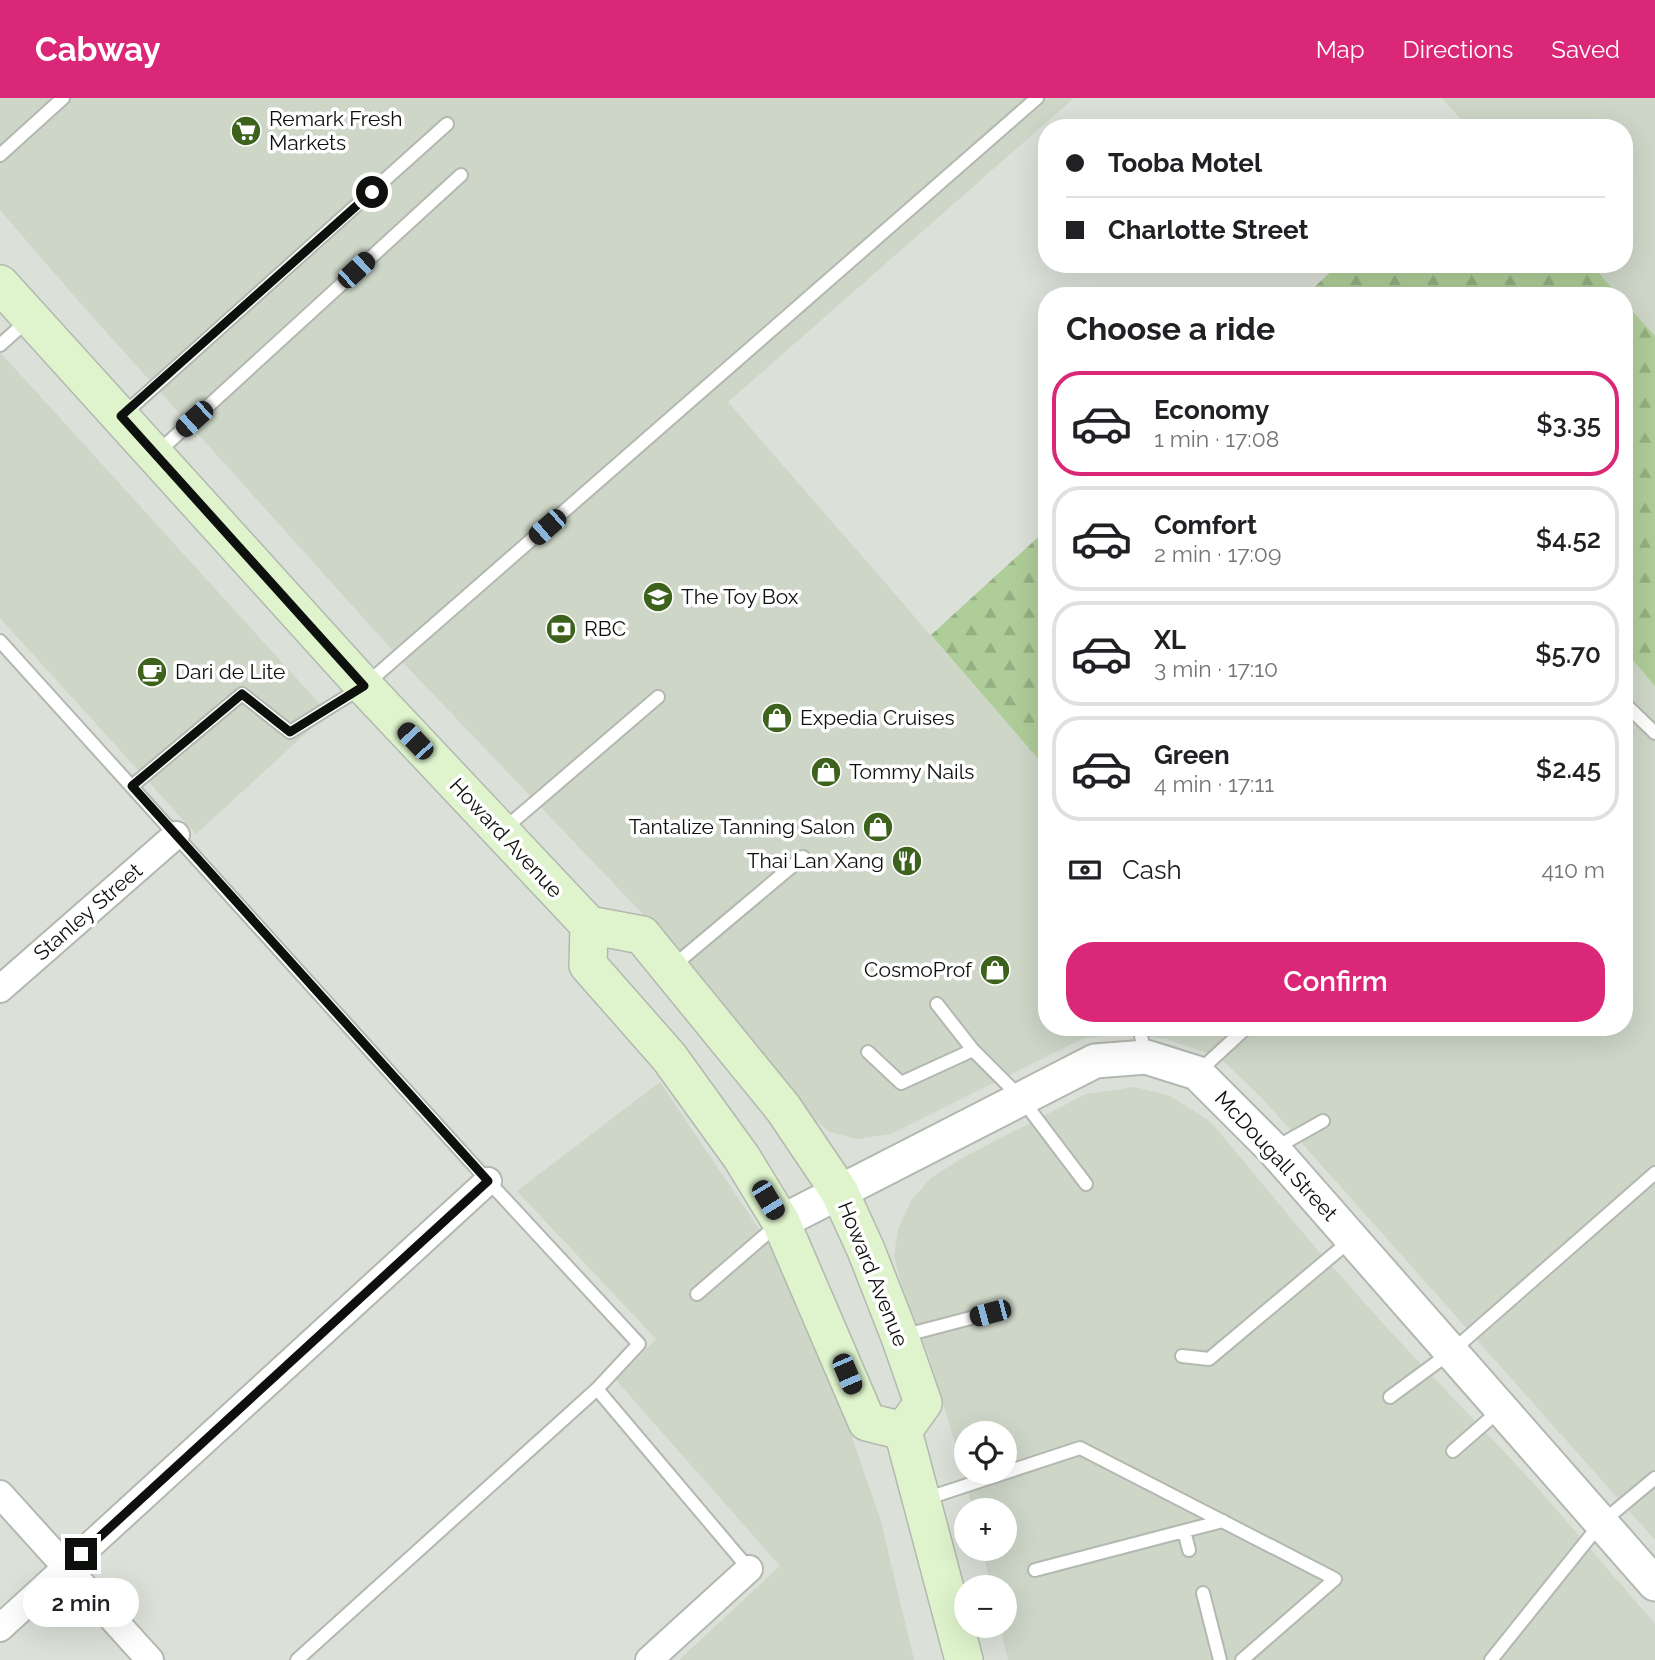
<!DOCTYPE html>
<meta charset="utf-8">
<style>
:root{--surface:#fff;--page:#f6f6f6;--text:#202124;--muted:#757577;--line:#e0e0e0;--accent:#db2777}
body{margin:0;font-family:Raleway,sans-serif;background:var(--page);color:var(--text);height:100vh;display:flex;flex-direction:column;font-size:26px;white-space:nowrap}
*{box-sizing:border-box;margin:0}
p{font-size:23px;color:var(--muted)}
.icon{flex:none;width:38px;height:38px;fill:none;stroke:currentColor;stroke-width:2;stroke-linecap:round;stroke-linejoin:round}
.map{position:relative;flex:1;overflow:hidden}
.sheet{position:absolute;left:1038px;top:189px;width:595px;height:749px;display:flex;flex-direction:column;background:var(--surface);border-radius:28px;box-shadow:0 7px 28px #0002}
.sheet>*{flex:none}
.hud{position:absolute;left:1038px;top:21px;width:595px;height:154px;border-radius:28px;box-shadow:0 7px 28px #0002;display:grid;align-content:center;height:154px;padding:0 28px;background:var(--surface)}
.tools{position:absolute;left:954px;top:1323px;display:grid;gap:14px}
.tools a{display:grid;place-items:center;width:63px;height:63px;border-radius:50%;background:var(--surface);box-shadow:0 7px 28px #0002;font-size:35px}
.end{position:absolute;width:32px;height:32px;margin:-16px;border:9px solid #0e100d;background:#fff;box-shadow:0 0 0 4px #fff}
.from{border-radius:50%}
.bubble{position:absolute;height:49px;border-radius:24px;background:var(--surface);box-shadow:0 7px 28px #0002;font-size:23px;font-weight:600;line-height:49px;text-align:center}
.car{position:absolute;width:21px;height:42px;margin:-21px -10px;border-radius:9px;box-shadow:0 0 5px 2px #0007;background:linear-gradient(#222 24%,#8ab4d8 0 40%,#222 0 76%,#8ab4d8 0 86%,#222 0)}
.hud b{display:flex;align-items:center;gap:24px;height:66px;font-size:26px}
.hud b+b{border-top:2px solid var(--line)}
.hud i{width:18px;height:18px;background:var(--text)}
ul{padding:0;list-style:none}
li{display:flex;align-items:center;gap:21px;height:105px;margin:0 14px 10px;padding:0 14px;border:4px solid var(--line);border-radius:28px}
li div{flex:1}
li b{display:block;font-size:26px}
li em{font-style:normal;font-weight:600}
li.selected{border-color:var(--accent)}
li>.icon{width:63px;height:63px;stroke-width:1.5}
h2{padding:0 28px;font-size:32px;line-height:84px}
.pay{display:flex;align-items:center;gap:18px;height:77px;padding:0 28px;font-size:26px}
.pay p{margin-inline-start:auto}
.primary-button{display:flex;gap:14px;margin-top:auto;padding:14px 28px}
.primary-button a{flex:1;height:80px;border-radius:28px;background:var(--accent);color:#fff;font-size:28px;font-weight:600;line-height:80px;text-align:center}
header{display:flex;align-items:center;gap:42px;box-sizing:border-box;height:98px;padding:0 35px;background:var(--accent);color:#fff}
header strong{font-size:33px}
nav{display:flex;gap:38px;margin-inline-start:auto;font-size:24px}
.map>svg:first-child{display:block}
</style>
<header>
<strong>Cabway</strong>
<nav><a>Map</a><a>Directions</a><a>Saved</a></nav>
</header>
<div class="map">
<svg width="1655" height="1562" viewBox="0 0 1655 1562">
<defs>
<pattern id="forest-firs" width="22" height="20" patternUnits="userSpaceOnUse" patternTransform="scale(1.75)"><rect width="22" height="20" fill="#aecd98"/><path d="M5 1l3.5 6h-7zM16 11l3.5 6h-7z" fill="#94af82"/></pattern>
</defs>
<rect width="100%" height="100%" fill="#dbe0d8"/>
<!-- built -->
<path fill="#cdd6c7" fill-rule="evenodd" d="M 0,0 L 1074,0 L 728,304 L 1046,670 L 1046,929 L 1624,929 L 1624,552 L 1655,588 L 1655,1442 L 1260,998 L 1219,959 L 1166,941 L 1117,935 L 1082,941 L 891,1036 L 857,1041 L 830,1034 L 806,1015 L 700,876 L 412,574 L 82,207 L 0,112 Z
M 1442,0 L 1655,0 L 1655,238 L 1624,204 L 1624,198 L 1619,198 L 1591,166 L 1624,166 L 1624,30 L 1469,30 Z
M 0,254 L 328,615 L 196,736 L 0,520 Z
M 660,984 L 767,1143 L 799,1206 L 836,1294 L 880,1420 L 914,1562 L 679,1562 L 780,1468 L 616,1282 L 656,1241 L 517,1093 Z
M 1135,989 L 1170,998 L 1211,1024 L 1314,1148 L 1387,1230 L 1537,1389 L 1655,1526 L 1655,1562 L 1008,1562 L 1000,1528 L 1004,1528 L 1004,1489 L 991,1489 L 982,1451 L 1004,1451 L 1004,1412 L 973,1412 L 962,1369 L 929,1259 L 902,1189 L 894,1158 L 898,1131 L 911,1103 L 931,1080 L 964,1059 L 1086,996 ZM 966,1335 L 1004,1335 L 1004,1374 L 966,1374 Z"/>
<!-- forest -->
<path fill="url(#forest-firs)" d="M 1339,166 L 1591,166 L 1619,198 L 1305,198 Z
M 1624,204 L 1655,238 L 1655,588 L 1624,552 Z
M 1046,432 L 1046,670 L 931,537 Z"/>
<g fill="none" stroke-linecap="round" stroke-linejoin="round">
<!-- service casing -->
<g stroke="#b3b8b0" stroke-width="16">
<path id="service" d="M 0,57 L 63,0
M 0,247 L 28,222
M 124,316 L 447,26
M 158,354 L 461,77
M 0,543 L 488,1083 L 639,1246 L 597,1291 L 749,1471
M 1624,605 L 1655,635
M 132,688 L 242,596 L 290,634 L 364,588 L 1037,0
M 504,731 L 658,599
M 672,869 L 803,759
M 937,906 L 973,952 L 1021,1000 L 1086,1086
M 1139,929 L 1145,956
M 868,954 L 901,985 L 973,952
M 1197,975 L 1247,929
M 1275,1050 L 1323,1023
M 697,1196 L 778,1126
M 902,1238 L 990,1215
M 1182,1258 L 1209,1261 L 1352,1141
M 1390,1299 L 1451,1254 L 1655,1075
M 1453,1353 L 1501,1311
M 925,1401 L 1080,1350 L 1335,1481 L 1242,1562
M 1189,1452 L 1184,1433 L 1223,1423
M 1035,1472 L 1184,1433
M 1203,1495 L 1220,1562
M 297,1562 L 597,1291
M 1491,1562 L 1601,1425 L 1655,1380"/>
</g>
<!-- minor casing -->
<g stroke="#b3b8b0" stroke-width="30">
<path id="minor" d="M 0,891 L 176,737
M 0,1396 L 150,1562
M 0,1530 L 488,1083
M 649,1562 L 749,1471"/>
</g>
<!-- tertiary casing -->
<g stroke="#b3b8b0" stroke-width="37">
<path id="tertiary" d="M 781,1124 L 1095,963 L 1146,959 L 1197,975 L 1273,1051 L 1655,1486"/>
</g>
<!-- secondary casing -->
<g stroke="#b3b8b0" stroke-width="40">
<path id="secondary" d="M 0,186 L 364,588 L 589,827 L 642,837 L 783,1010 L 839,1093 L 866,1152 L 900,1239 L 923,1305 L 903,1333
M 589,827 L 588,867 L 669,959 L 742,1060 L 781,1124 L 867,1324 L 903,1333
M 903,1333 L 964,1562"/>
</g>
<!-- service -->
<use href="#service" stroke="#fff" stroke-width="12"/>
<!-- minor -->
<use href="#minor" stroke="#fff" stroke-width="26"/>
<!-- tertiary -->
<use href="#tertiary" stroke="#fff" stroke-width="33"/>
<!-- secondary -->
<use href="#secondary" stroke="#dff4cd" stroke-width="37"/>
</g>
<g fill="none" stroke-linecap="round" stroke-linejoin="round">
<!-- route -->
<path stroke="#0e100d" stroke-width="9" d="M 81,1456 L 488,1083 L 132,688 L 242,596 L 290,634 L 364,588 L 121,318 L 372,94"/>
</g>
<!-- icons -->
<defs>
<g id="supermarket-disc" transform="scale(1.575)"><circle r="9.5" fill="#3d621c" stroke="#fff"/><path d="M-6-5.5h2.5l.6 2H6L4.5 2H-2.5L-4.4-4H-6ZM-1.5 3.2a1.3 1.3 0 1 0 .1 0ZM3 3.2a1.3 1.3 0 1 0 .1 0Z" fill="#fff"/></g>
<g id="school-disc" transform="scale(1.575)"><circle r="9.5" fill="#3d621c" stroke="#fff"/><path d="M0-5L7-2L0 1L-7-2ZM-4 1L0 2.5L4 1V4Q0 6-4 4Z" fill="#fff"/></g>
<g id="bank-disc" transform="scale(1.575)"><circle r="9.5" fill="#3d621c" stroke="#fff"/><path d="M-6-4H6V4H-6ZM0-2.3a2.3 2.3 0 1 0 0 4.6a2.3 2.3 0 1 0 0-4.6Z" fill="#fff"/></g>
<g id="cafe-disc" transform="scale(1.575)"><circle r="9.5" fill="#3d621c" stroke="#fff"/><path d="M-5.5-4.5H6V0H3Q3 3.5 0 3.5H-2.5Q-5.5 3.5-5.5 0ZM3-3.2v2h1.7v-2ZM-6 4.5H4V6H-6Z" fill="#fff"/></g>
<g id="shop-disc" transform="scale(1.575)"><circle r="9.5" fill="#3d621c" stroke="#fff"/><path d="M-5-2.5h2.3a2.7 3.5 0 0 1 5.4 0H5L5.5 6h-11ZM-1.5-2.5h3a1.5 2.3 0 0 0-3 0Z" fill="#fff"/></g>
<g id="restaurant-disc" transform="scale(1.575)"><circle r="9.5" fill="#3d621c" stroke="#fff"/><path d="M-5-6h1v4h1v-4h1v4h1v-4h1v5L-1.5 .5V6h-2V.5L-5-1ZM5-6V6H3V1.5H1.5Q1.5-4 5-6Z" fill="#fff"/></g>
</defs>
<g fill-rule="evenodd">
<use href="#supermarket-disc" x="246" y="33"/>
<use href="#school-disc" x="658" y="499"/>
<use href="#bank-disc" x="561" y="531"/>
<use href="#cafe-disc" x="152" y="574"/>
<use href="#shop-disc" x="777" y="620"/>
<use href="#shop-disc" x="826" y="674"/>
<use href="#shop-disc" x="878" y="729"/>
<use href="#restaurant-disc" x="907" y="763"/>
<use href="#shop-disc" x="995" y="872"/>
</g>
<g text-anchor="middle" stroke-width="7" stroke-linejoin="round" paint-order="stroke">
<!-- poi labels -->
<g font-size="21" fill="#0e100d" stroke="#fff" text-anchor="start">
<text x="269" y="28">Remark Fresh<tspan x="269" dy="24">Markets</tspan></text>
<text x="681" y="506">The Toy Box</text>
<text x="584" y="538">RBC</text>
<text x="175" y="581">Dari de Lite</text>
<text x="800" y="627">Expedia Cruises</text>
<text x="849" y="681">Tommy Nails</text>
<text x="855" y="736" text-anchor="end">Tantalize Tanning Salon</text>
<text x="884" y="770" text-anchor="end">Thai Lan Xang</text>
<text x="972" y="879" text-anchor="end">CosmoProf</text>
</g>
<!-- street labels -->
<g font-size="21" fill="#0e100d" stroke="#fff">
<text transform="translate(506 740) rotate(47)" y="7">Howard Avenue</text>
<text transform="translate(88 814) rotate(-41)" y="7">Stanley Street</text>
<text transform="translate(1276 1058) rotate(47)" y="7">McDougall Street</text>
<text transform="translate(873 1176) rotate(68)" y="7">Howard Avenue</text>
</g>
</g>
</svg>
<div class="tools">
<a><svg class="icon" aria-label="locate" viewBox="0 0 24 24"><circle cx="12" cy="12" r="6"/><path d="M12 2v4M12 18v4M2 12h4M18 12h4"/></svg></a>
<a>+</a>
<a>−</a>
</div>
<i class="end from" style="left:372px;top:94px"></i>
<i class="end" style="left:81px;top:1456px"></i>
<div class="bubble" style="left:23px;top:1480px;width:116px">2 min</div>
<i class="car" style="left:356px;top:172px;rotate:47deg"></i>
<i class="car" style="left:194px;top:321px;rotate:228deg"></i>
<i class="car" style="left:547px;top:429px;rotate:229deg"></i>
<i class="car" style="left:415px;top:643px;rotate:317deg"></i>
<i class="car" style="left:768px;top:1102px;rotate:149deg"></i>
<i class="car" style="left:990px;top:1215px;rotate:255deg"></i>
<i class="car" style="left:847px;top:1276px;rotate:157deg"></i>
<div class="hud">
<b><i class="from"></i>Tooba Motel</b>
<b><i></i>Charlotte Street</b>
</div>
<section class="sheet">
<h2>Choose a ride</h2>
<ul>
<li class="selected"><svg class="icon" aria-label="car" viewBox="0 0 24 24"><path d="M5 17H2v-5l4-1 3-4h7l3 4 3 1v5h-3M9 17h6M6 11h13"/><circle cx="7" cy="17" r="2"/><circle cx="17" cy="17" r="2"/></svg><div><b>Economy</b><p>1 min · 17:08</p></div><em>$3.35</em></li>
<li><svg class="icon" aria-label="car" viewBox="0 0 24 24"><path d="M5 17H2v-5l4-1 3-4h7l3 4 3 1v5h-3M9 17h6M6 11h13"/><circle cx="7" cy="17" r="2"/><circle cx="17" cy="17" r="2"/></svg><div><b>Comfort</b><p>2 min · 17:09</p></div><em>$4.52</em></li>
<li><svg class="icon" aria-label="car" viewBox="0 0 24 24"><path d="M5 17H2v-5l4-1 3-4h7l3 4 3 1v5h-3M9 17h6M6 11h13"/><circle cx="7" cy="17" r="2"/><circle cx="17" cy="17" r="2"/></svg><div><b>XL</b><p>3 min · 17:10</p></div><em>$5.70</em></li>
<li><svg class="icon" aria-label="car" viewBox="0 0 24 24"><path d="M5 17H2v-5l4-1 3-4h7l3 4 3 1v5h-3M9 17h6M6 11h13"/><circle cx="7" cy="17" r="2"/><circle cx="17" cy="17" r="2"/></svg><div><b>Green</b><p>4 min · 17:11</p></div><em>$2.45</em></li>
</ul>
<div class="pay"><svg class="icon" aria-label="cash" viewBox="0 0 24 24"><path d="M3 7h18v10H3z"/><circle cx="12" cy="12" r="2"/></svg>Cash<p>410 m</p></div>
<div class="primary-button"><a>Confirm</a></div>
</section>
</div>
